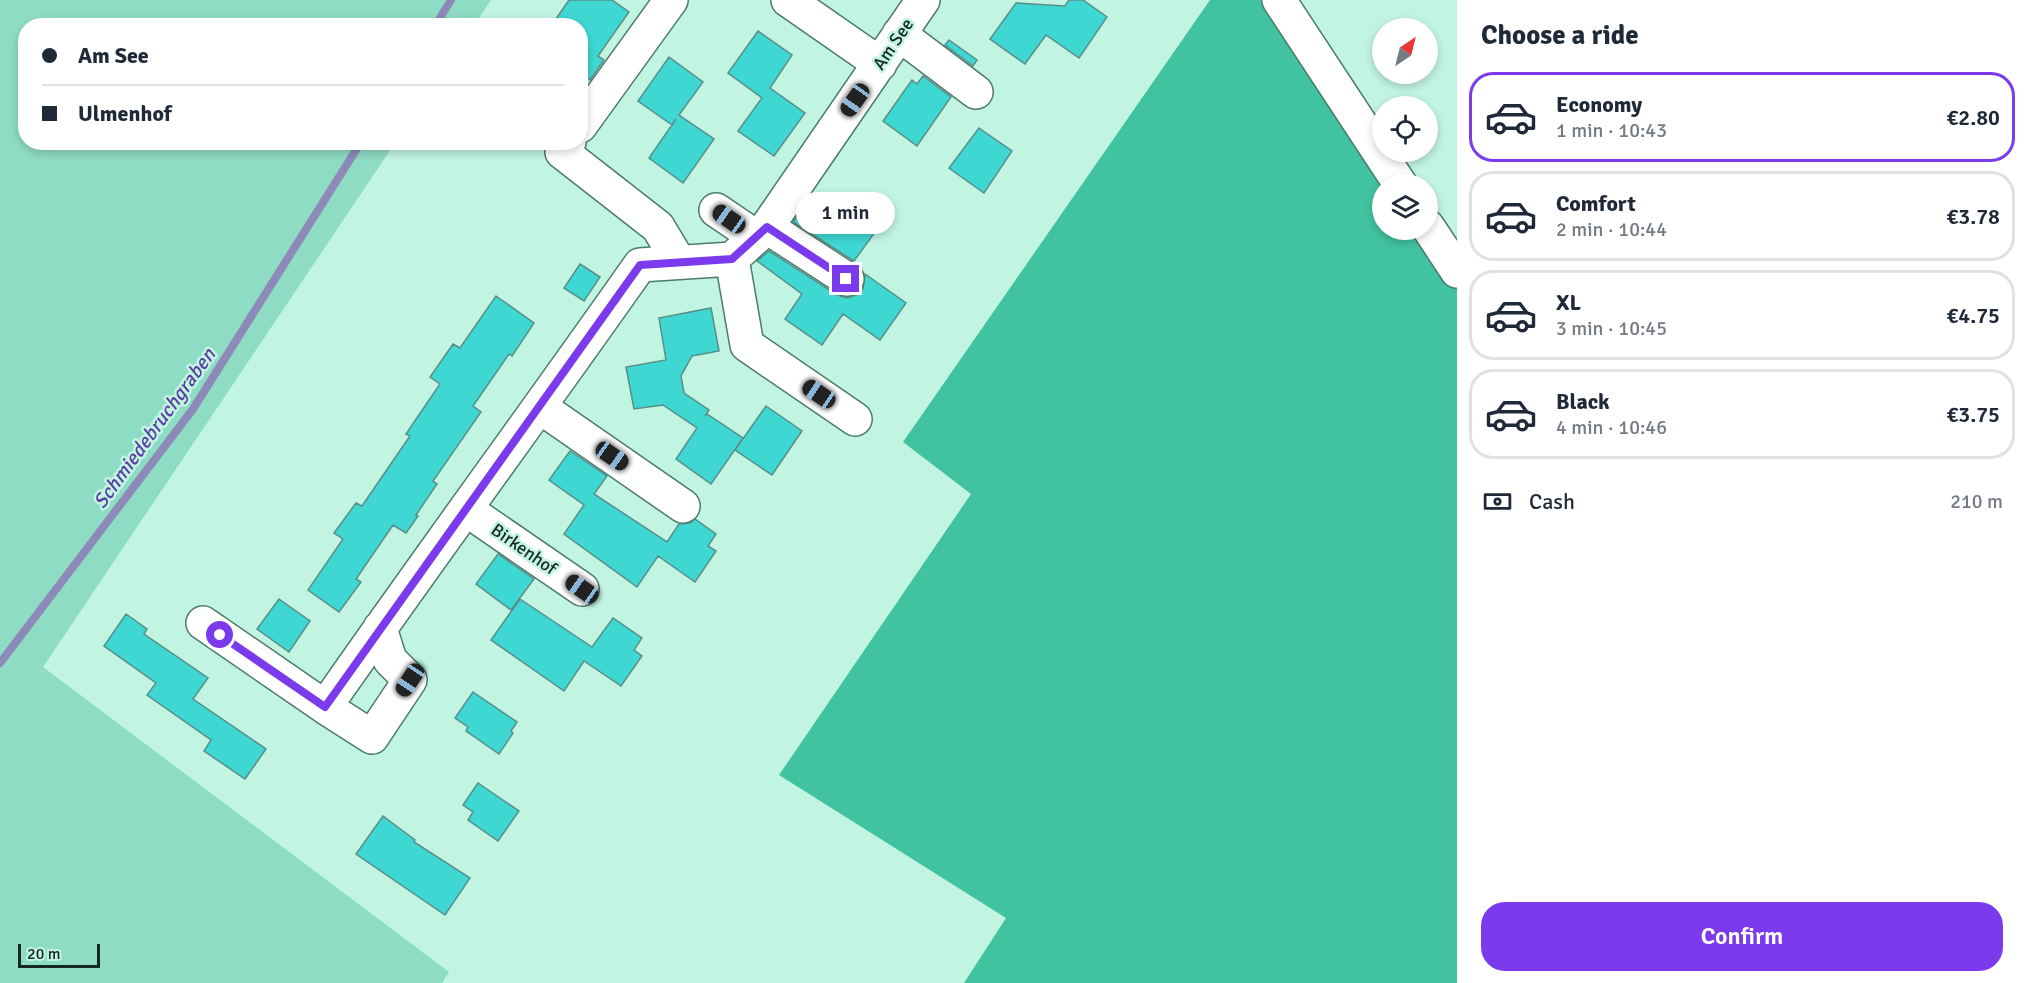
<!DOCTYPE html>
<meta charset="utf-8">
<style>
:root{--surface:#fff;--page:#f2f2f3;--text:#1f2937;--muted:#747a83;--line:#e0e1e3;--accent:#7c3aed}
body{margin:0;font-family:Signika,sans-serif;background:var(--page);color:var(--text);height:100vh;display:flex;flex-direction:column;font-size:22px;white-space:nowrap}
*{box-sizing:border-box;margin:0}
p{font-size:20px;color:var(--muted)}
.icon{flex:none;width:33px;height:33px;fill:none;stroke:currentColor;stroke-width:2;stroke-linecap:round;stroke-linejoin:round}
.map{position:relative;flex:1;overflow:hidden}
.drawer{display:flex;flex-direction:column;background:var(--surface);width:570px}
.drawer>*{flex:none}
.guide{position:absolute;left:18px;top:18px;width:570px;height:132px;border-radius:24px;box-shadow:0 3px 9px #0003;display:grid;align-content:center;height:132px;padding:0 24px;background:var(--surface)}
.needle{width:39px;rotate:35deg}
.controls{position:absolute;left:1372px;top:18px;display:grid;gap:12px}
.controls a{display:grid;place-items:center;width:66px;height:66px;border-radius:50%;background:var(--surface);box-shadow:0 3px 9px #0003;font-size:30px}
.scale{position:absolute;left:18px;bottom:15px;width:82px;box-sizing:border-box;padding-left:6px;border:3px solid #152922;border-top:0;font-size:16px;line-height:21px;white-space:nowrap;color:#152922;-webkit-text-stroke:4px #c2f4e2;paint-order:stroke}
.end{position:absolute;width:27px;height:27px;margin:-14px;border:8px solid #7c3aed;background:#fff;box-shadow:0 0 0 3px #fff}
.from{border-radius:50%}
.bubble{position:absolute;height:42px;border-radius:21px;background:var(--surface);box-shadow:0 3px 9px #0003;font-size:20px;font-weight:600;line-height:42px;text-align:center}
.car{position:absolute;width:18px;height:36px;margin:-18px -9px;border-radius:8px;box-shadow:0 0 4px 2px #0007;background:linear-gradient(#222 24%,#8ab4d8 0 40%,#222 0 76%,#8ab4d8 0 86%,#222 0)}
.guide b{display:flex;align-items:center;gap:21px;height:57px;font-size:22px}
.guide b+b{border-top:2px solid var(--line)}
.guide i{width:15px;height:15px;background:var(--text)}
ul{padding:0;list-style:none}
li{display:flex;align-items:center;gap:18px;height:90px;margin:0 12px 9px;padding:0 12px;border:3px solid var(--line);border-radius:24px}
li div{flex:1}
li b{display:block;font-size:22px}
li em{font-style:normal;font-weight:600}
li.selected{border-color:var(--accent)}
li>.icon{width:54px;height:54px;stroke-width:1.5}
h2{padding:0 24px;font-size:27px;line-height:72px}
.pay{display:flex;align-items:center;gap:15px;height:66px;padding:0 24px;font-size:22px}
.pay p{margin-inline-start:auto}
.button{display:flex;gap:12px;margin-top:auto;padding:12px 24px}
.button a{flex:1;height:69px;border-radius:24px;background:var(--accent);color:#fff;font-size:24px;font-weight:600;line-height:69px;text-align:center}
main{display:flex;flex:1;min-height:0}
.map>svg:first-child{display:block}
</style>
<main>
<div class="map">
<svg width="1457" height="983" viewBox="0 0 1457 983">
<rect width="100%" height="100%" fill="#c2f4e2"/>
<!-- green -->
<path fill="#8edcc3" d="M 0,0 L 491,0 L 474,25 L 26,26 L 26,142 L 395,143 L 43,667 L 449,972 L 442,983 L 0,983 Z"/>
<!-- forest -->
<path fill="#41c3a1" d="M 1210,0 L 1279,0 L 1383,184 L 1383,230 L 1428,230 L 1457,271 L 1457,983 L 964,983 L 1006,918 L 779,775 L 971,494 L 903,442 Z"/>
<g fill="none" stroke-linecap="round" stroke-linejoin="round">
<!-- stream -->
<path stroke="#8d8ab9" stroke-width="8" d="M 435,26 L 451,0
M 0,663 L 193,409 L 361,142"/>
</g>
<!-- building -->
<path fill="#3fd7d2" stroke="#588d8a" stroke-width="1.5" d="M 569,0 L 612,0 L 629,12 L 598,56 L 604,60 L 590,80 L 584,75 L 580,80 L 580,26 L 551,26 Z
M 1069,0 L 1083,0 L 1107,17 L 1079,58 L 1046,35 L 1025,64 L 990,39 L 1016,3 L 1065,6 Z
M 758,31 L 792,55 L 770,88 L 805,113 L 774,156 L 738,131 L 762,98 L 728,73 Z
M 949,40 L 977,60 L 973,66 L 945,45 Z
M 669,57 L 703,82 L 679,115 L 714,139 L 683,183 L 649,158 L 676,119 L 672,125 L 638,101 Z
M 923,76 L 951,97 L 917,146 L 883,121 L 912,80 L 917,84 Z
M 979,128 L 1012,151 L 984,193 L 949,168 Z
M 841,202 L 878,228 L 854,261 L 793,222 L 806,203 L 829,220 Z
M 769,251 L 837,295 L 847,298 L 856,295 L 863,289 L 865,274 L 906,303 L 880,340 L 843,314 L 822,345 L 785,319 L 802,294 L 757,261 Z
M 580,264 L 600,277 L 584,301 L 564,288 Z
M 496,296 L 534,323 L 512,356 L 509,354 L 473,406 L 481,412 L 433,481 L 437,484 L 416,515 L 418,516 L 406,533 L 393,525 L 356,579 L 361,582 L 339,612 L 308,590 L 343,539 L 334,533 L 356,503 L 362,506 L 410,436 L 406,434 L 440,384 L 430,377 L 442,360 L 453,344 L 460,348 Z
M 711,308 L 719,351 L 692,356 L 681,376 L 684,393 L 709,410 L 705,416 L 707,414 L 743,438 L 711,484 L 676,459 L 697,428 L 663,405 L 634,409 L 626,367 L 666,360 L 659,318 Z
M 766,406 L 802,431 L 772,475 L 735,450 Z
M 570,451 L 607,476 L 594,494 L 667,542 L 679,524 L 690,523 L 695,519 L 716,534 L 708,546 L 716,551 L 695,582 L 658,556 L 637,587 L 564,534 L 584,505 L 549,480 Z
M 498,554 L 534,579 L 511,610 L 476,584 Z
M 279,599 L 310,621 L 289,652 L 257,629 Z
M 520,599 L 592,647 L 613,618 L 642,638 L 634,650 L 642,656 L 621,686 L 584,661 L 564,691 L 491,640 Z
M 126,614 L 147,629 L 144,634 L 208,678 L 193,699 L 266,749 L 245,779 L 204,751 L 211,740 L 147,695 L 156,683 L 104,646 Z
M 473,692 L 517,722 L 511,731 L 513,733 L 499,754 L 466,731 L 468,727 L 455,718 Z
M 478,783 L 519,811 L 498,841 L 468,820 L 473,812 L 463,805 Z
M 383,816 L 415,840 L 414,842 L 470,878 L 445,915 L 356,854 Z"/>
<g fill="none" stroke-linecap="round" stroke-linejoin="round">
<!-- minor casing -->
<g stroke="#4c7a6b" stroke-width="36">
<path id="minor" d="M 788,0 L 880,64
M 899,34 L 976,92
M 580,126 L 671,0
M 569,142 L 562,152 L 658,227 L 679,262
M 716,210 L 756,237
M 767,227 L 847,279
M 732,259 L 747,345 L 855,419
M 540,407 L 683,506
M 467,510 L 582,589
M 203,623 L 325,707
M 380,628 L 390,660 L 410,680 L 372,737 L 325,707 C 428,559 536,413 640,265 L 732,259 L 767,227 L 923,0"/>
</g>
<!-- tertiary casing -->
<g stroke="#4c7a6b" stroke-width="36">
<path id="tertiary" d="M 1279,0 L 1400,184
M 1428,227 L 1457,271"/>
</g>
<!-- minor -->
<use href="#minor" stroke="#fff" stroke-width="33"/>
<!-- tertiary -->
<use href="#tertiary" stroke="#fff" stroke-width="33"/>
</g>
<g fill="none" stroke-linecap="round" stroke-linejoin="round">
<!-- route -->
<path stroke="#7c3aed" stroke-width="8" d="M 220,635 L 325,707 L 640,265 L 732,259 L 767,227 L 846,279"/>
</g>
<g text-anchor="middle" stroke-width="5" stroke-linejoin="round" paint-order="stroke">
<!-- street labels -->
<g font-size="18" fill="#152922" stroke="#c2f4e2">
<text transform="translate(893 44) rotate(-56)" y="6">Am See</text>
<text transform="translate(524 549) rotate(35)" y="6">Birkenhof</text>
</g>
<!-- water labels -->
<g font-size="20" font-style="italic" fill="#5a3ea2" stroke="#c2f4e2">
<text transform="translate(154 428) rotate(-54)" y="7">Schmiedebruchgraben</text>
</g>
</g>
</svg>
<div class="controls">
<a><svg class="needle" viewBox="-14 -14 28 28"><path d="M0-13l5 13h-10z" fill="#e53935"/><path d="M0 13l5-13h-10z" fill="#747a83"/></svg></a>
<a><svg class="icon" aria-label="locate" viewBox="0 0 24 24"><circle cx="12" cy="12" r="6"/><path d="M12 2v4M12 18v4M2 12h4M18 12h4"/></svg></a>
<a><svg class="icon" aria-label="layers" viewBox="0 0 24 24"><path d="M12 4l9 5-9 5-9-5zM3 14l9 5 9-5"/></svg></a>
</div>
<div class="scale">20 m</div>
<i class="end from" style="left:220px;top:635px"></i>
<i class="end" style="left:846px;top:279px"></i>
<div class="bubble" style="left:796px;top:192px;width:99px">1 min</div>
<i class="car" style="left:855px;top:100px;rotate:215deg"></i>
<i class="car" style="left:729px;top:219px;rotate:305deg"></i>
<i class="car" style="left:819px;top:394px;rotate:304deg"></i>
<i class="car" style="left:612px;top:456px;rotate:125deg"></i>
<i class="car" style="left:582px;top:589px;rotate:305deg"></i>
<i class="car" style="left:410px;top:680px;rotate:214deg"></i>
<div class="guide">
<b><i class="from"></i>Am See</b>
<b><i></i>Ulmenhof</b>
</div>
</div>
<section class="drawer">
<h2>Choose a ride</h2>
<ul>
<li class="selected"><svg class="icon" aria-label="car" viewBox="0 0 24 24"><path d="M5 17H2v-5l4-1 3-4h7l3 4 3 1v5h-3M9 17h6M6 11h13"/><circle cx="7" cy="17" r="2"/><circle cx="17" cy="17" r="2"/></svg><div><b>Economy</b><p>1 min · 10:43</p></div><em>€2.80</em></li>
<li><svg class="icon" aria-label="car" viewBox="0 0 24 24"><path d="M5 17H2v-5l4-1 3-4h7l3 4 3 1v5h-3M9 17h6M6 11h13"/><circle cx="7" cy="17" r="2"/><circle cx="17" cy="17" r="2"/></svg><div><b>Comfort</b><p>2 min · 10:44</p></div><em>€3.78</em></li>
<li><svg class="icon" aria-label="car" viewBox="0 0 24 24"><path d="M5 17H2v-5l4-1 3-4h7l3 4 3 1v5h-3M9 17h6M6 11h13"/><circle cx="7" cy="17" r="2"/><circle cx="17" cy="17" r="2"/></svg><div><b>XL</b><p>3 min · 10:45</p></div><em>€4.75</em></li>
<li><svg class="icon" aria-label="car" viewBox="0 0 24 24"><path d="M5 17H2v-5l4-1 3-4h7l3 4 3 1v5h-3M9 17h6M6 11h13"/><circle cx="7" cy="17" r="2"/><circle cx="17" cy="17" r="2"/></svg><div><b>Black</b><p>4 min · 10:46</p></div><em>€3.75</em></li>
</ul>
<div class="pay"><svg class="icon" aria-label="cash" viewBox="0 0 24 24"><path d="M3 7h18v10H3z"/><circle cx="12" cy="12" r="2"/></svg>Cash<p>210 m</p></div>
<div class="button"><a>Confirm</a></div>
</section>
</main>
